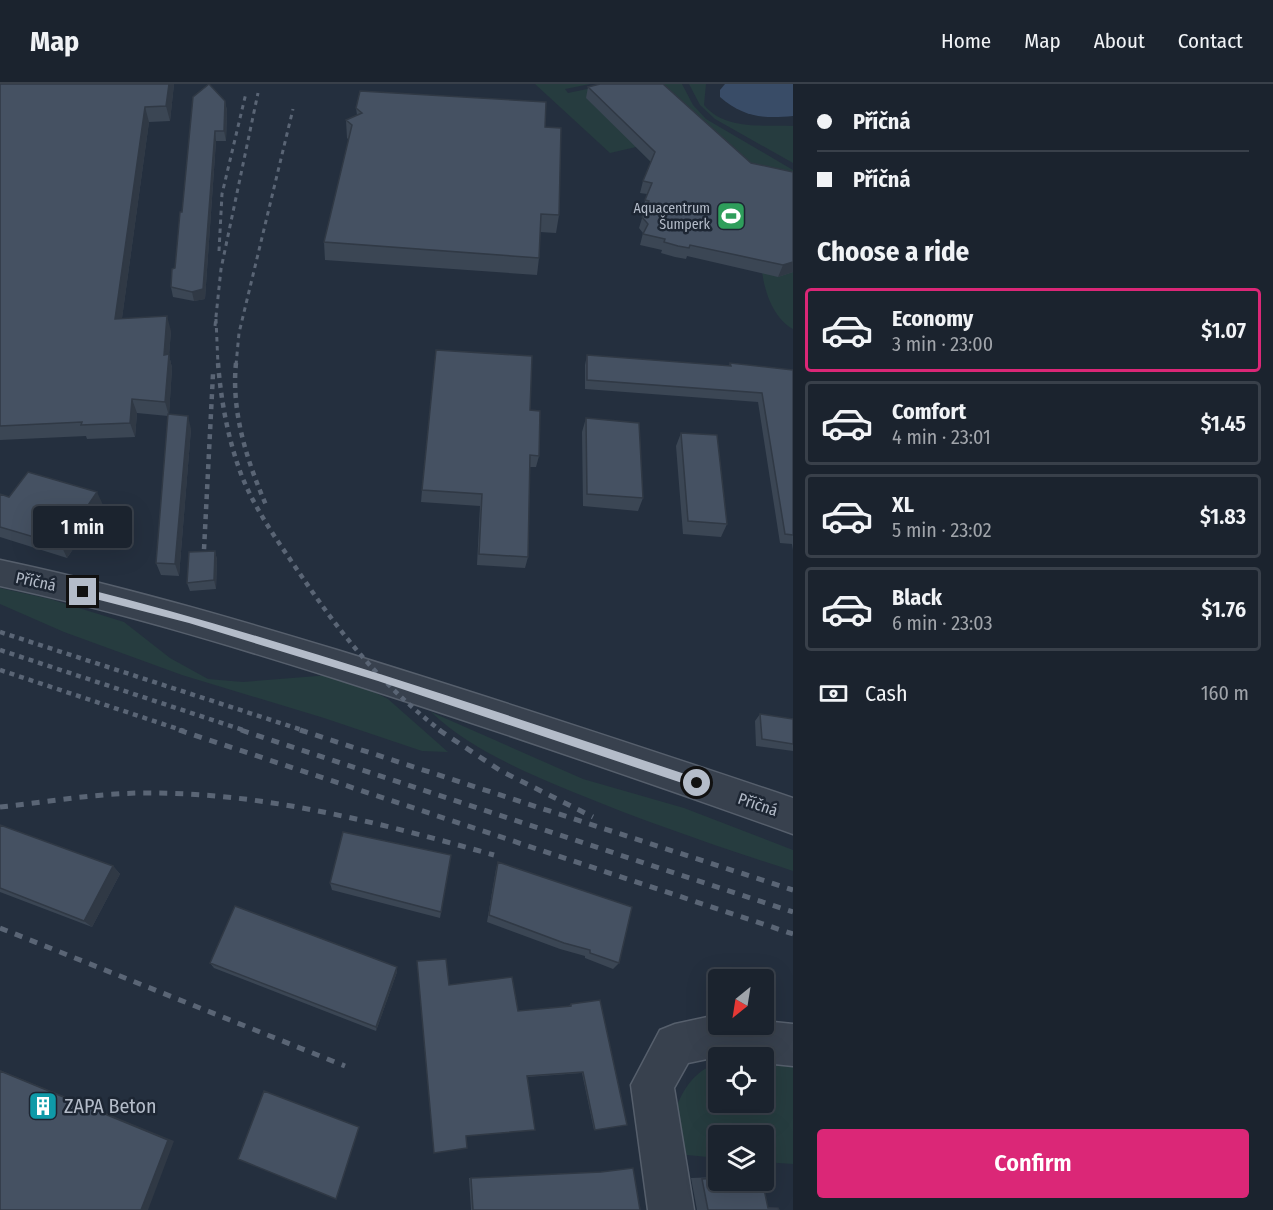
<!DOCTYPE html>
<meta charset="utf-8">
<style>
:root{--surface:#1b232e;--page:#242b36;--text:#f1f3f6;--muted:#a0a4aa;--line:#39404a;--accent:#db2777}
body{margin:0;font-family:"Fira Sans Condensed",sans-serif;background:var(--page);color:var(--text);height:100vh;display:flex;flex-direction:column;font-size:22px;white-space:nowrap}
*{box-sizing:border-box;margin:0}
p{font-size:20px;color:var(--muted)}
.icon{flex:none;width:33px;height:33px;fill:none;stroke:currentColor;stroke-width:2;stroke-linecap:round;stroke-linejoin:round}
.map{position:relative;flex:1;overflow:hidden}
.side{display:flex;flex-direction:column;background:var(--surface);width:480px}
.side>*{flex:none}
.guide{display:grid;align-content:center;height:132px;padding:0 24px;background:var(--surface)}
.needle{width:39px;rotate:210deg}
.tools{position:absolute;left:708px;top:885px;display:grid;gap:12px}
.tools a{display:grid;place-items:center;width:66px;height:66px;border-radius:6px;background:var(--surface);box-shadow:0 6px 24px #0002,0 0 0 2px var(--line);font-size:30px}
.end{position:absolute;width:27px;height:27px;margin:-14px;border:8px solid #b4bcc9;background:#111;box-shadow:0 0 0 3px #111}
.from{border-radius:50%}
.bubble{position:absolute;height:42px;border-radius:6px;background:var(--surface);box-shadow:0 6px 24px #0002,0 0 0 2px var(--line);font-size:20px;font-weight:600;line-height:42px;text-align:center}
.guide b{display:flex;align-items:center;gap:21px;height:57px;font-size:22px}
.guide b+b{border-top:2px solid var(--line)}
.guide i{width:15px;height:15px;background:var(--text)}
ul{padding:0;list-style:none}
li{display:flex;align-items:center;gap:18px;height:84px;margin:0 12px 9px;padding:0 12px;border:3px solid var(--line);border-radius:6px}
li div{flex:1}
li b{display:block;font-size:22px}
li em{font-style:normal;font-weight:600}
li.active{border-color:var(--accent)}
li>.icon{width:54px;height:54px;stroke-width:1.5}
h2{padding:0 24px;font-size:27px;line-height:72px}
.pay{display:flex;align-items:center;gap:15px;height:66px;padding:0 24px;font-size:22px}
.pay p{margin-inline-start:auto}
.action{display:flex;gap:12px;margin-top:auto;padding:12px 24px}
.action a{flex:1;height:69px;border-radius:6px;background:var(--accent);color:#fff;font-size:24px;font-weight:600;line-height:69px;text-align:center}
header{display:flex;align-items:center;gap:36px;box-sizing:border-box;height:84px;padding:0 30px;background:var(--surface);border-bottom:2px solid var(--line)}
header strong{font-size:28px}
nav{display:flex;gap:33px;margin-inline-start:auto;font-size:21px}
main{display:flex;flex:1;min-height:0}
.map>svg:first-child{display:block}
</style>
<header>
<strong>Map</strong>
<nav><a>Home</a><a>Map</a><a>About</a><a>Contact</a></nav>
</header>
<main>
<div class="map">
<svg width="793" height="1126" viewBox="0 0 793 1126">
<rect width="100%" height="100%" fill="#242f3e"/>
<!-- green -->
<path fill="#263c3f" d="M 535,0 L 590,0 L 565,5 L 568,9 L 611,0 L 682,0 L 693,21 L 706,35 L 793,86 L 793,100 L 666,93 L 636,63 L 610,69 Z
M 689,0 L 706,0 L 704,21 C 724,46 763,41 793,42 L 793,79 L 715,35 L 700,21 Z
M 793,187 L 793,245 C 774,235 765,209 762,188 Z
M 0,504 L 50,515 L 124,538 L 170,574 L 208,595 L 243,598 L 330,591 L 356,599 L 388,615 L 448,668 L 422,667 L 324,634 L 182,591 L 64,548 L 0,520 Z
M 431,628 L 583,695 L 684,724 L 793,766 L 793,787 C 719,763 646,738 573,708 C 523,687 470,665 431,628 Z
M 764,974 L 793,975 L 793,1080 L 764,1078 L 764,1052 L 718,1052 L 718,1074 L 677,1070 C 676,1059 672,1043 674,1032 C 679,1010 695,984 718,980 L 718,1018 L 764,1018 Z"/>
<!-- water -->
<path fill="#394c67" d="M 725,0 L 793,0 L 793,32 C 763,35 743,33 720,13 L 720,6 Z"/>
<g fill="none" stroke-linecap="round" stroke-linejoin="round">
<!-- minor casing -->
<g stroke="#565f6c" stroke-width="3">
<path id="minor" d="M 0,476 C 114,500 225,532 337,566 C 490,613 641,663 793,714 L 793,750 C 642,696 490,644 337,595 C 226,560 114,526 0,502 Z
M 712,932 L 718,933 L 718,940 L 764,940 L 764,937 L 793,940 L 793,982 L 764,979 L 764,974 L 712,974 L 688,979 L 674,1004 L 694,1126 L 648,1126 L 631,1001 L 660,946 L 675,940 Z"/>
</g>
<!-- minor -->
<use href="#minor" fill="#38414e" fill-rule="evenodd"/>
<!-- rail-far2 -->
<path stroke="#5a6575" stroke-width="3" stroke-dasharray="4.5 4.5" stroke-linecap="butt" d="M 219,167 L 222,110 L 246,9
M 216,235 L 218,281
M 215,242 L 221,185 L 258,9
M 236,281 L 239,249 L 293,25"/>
<!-- rail-far1 -->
<path stroke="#5a6575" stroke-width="4.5" stroke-dasharray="5 5" stroke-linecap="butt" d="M 218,279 C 221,317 228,355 241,390 C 254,423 274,452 294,481 C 339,548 377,597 441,647
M 236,279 C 231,328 247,377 266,421
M 203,485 L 213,290
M 0,548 L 305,647
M 0,566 L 246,647
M 0,586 L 184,647"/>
<!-- rail -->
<path stroke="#5a6575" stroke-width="5" stroke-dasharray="8 8" stroke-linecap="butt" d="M 179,646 L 793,850
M 241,646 L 793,828
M 300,646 L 793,806
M 439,646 L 501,687 L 593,733
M 0,723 C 48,718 97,709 145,709 C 264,708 380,739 494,771
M 0,844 L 345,982"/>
</g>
<!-- wall -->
<path fill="#3b4654" d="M 0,0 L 174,0 L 170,37 L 149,38 L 122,234 L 171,247 L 169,271 L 172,284 L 169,330 L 191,345 L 179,492 L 161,491 L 156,479 L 168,332 L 137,329 L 135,353 L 87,355 L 86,352 L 0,356 Z
M 588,3 L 751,79 L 793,88 L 793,188 L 778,193 L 687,172 L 686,175 L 675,173 L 661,169 L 662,166 L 640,161 L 643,149 L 639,144 L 644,128 L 642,127 L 647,110 L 640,109 L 643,97 L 651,78 L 586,14 Z
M 225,17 L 227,27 L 226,57 L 216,57 L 205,215 L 194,217 L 173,213 L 171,203 L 175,184 L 182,128 Z
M 356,24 L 545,43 L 559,131 L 556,149 L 540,148 L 539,174 L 537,191 L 325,176 L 324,158 L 349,56 L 347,54 L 346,36 L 357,31 Z
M 587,271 L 729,282 L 730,279 L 793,286 L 793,466 L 792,460 L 780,459 L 758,318 L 585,305 L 585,281 Z
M 530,326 L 539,372 L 536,383 L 529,383 L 528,473 L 525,484 L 477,481 L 480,422 L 421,418 L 422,406 Z
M 586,334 L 643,414 L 638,427 L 583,422 L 582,348 Z
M 681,349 L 727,440 L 721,453 L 683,450 L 676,362 Z
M 0,410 L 9,413 L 103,421 L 67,474 L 0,453 Z
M 215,467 L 217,476 L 216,505 L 190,507 L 187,499 Z
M 760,630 L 793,635 L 793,667 L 756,662 L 755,637 Z
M 0,741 L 113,782 L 120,790 L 92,843 L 0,808 Z
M 451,771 L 440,834 L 332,806 L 330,799 Z
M 498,778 L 619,879 L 613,885 L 585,874 L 585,872 L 560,865 L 487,838 L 496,785 Z
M 210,879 L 397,888 L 376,947 L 214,884 Z
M 449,901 L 518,927 L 569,922 L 571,920 L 627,1041 L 594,1046 L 582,989 L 527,993 Z
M 597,1088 L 640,1126 L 471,1126 L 469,1094 Z
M 718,1093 L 718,1096 L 768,1123 L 778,1124 L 779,1126 L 697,1126 L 691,1094 Z"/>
<!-- shaded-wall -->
<path fill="#303945" d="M 169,0 L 174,0 L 170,37 L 166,22 Z
M 225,17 L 227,27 L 226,57 L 224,47 Z
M 145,23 L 149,38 L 120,249 L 115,235 Z
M 215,47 L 216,57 L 205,215 L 194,217 L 192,208 Z
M 793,178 L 793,188 L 778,193 L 783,181 Z
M 167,232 L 171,247 L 169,271 L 172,284 L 169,332 L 165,318 L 164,271 Z
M 132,315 L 137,329 L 135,353 L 130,339 Z
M 188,332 L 191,345 L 179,492 L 175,480 Z
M 97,408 L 103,421 L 67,474 L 61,461 Z
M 215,467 L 217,476 L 216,505 L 214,496 Z
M 113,782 L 120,790 L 92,843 L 84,837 Z
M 397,883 L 397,888 L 376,947 L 376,943 Z
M 0,986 L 174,1057 L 148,1126 L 141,1126 L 0,987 Z"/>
<!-- building -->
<path fill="#455162" stroke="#303945" stroke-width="1.5" d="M 0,0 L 169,0 L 166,22 L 145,23 L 115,235 L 167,232 L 164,271 L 169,270 L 165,318 L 132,315 L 130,339 L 81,341 L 82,338 L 0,342 Z
M 209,0 L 225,17 L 224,47 L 215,47 L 203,205 L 192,208 L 171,203 L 172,185 L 175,184 L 180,128 L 182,128 L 193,13 Z
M 600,0 L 663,0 L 751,79 L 793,88 L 793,178 L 783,181 L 690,161 L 689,164 L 678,162 L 664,158 L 665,155 L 643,150 L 648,140 L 642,133 L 649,117 L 645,116 L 652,99 L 643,97 L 655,68 L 588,3 Z
M 360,7 L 546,18 L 545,43 L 561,44 L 559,131 L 541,130 L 539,174 L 324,158 L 352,41 L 346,36 L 362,29 L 356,24 Z
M 436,266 L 532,272 L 530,326 L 540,327 L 539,372 L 530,371 L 528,473 L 479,470 L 482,410 L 422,406 Z
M 587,271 L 731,282 L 730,279 L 793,286 L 793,451 L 785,450 L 762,309 L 587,296 Z
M 168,330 L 188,332 L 175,480 L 156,479 Z
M 586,334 L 639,339 L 643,414 L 587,410 Z
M 681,349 L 717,351 L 727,440 L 688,437 Z
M 28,388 L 97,408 L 61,461 L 0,443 L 0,410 L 9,413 Z
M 215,467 L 214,496 L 187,499 L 189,468 Z
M 760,630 L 793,635 L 793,660 L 762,655 Z
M 0,741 L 113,782 L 84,837 L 0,804 Z
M 343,748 L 451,771 L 441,828 L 330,799 Z
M 498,778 L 632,823 L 619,879 L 590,869 L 590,866 L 564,859 L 489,831 Z
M 235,822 L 397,883 L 376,943 L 210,879 Z
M 446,875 L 449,901 L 512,893 L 518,927 L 571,922 L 571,920 L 600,916 L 627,1041 L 595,1046 L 583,988 L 527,992 L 535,1046 L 466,1052 L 467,1064 L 434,1069 L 417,877 Z
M 0,987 L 168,1056 L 141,1126 L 0,1126 Z
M 264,1007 L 359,1043 L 336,1115 L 238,1075 Z
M 633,1084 L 640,1126 L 473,1126 L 471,1094 L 601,1088 Z
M 718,1094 L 718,1096 L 762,1096 L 768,1124 L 778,1124 L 779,1126 L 708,1126 L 702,1095 Z"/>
<!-- route -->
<path fill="#b4bcc9" d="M 83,504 C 291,557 494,627 697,694 L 703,699 L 697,704 L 378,597 L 189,539 L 80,511 L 78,508 Z"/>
<!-- icons -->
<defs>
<g id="stadium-square" transform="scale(1.5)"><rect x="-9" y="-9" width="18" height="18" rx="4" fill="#2e9e5b" stroke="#1d2633"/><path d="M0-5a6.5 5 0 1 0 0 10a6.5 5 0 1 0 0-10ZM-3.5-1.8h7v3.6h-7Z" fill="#fff"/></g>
<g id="building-square" transform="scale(1.5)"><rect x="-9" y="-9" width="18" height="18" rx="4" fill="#0f9aa8" stroke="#1d2633"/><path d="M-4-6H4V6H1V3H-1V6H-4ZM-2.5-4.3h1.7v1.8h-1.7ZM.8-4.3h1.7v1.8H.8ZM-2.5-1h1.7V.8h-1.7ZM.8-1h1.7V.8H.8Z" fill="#fff"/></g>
</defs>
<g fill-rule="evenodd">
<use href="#stadium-square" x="731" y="132"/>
<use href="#building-square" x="43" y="1022"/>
</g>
<g text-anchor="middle" stroke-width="5" stroke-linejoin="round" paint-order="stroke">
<!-- far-poi labels -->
<g font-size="14" fill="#b4bcc9" stroke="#1d2633" text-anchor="end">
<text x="710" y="129">Aquacentrum<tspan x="710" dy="16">Šumperk</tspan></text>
</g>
<!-- street labels -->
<g font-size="16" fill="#b4bcc9" stroke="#1d2633">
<text transform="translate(36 497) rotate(12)" y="6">Příčná</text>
<text transform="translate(758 720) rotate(19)" y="6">Příčná</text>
</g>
<!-- near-poi labels -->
<g font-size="20" fill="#b4bcc9" stroke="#1d2633" text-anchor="start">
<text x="64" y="1029">ZAPA Beton</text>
</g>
</g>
</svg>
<div class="tools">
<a><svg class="needle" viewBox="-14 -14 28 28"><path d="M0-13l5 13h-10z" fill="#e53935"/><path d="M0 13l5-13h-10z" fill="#a0a4aa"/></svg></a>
<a><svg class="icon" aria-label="locate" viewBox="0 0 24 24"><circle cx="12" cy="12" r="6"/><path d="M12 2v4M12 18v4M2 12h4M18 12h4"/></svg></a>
<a><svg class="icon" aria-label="layers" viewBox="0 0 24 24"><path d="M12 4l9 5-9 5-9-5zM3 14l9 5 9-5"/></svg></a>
</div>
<i class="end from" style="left:697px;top:699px"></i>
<i class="end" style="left:83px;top:508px"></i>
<div class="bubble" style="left:33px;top:422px;width:99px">1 min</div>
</div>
<section class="side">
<div class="guide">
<b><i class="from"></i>Příčná</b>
<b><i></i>Příčná</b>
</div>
<h2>Choose a ride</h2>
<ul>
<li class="active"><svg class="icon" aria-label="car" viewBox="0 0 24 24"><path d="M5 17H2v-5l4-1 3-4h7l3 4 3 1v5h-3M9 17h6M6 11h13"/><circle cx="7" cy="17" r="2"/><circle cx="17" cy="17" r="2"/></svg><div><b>Economy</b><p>3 min · 23:00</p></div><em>$1.07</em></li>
<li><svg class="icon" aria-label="car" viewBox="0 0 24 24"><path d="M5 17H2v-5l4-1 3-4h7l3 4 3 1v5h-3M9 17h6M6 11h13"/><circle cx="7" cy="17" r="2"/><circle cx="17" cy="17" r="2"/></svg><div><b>Comfort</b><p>4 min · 23:01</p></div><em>$1.45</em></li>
<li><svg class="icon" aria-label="car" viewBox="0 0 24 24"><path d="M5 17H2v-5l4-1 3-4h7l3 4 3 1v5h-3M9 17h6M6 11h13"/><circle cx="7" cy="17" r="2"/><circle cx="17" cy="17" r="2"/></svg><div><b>XL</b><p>5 min · 23:02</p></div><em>$1.83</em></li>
<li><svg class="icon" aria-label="car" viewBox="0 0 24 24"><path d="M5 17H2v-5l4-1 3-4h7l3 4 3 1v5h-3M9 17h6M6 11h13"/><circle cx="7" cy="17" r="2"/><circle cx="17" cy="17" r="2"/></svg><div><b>Black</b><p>6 min · 23:03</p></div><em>$1.76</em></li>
</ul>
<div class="pay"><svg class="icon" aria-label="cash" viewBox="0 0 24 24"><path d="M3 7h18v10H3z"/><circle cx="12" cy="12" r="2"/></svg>Cash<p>160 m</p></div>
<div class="action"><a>Confirm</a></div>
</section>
</main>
